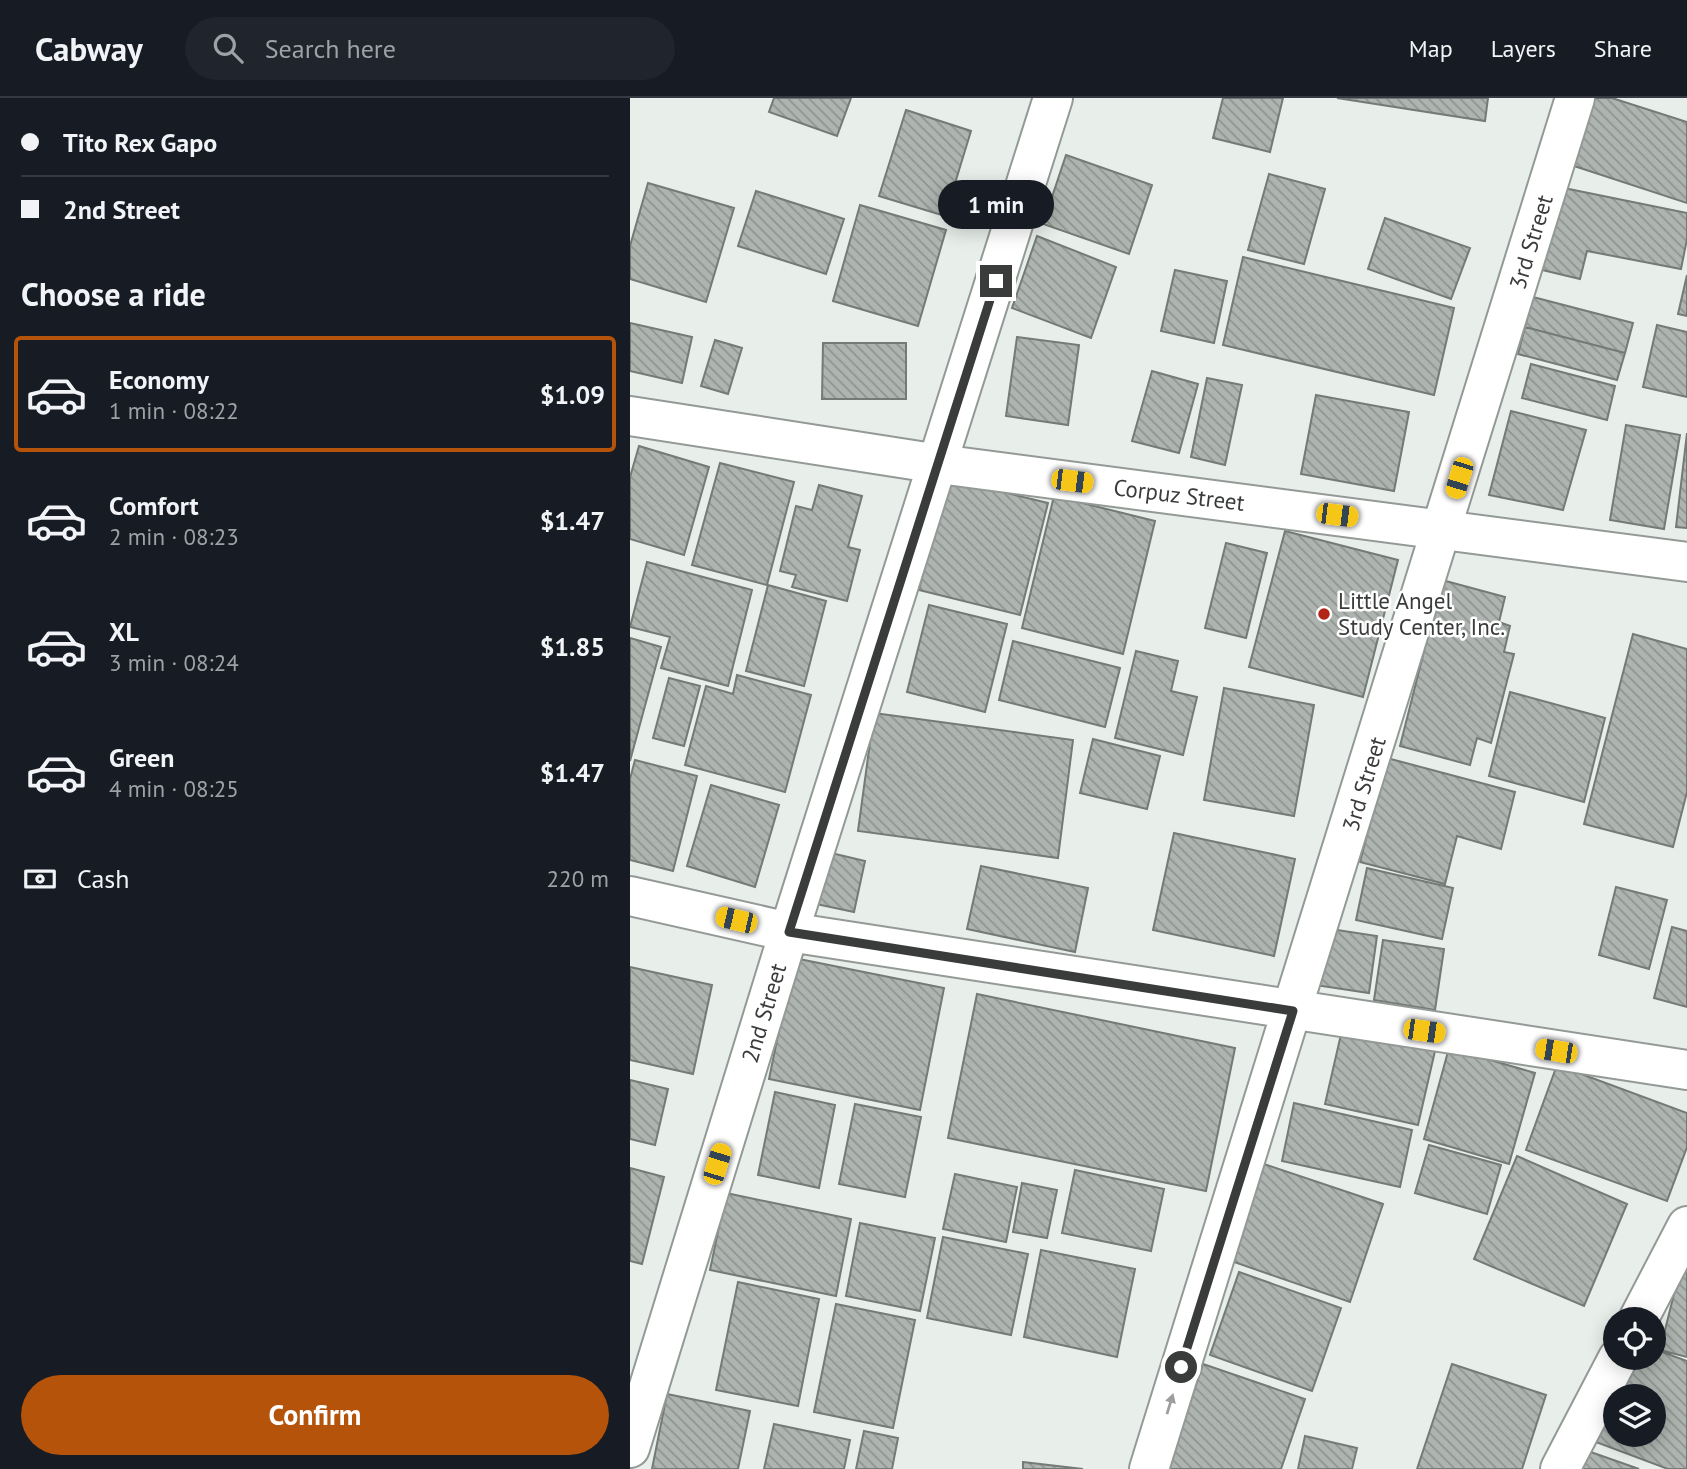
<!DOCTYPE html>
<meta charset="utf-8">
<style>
:root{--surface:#171b24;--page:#20242c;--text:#f1f3f6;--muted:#9ea1a6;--line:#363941;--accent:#b45309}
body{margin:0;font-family:"PT Sans",sans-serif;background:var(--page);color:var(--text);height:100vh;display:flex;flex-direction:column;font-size:26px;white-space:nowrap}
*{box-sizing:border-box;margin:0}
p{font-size:23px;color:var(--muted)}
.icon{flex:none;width:38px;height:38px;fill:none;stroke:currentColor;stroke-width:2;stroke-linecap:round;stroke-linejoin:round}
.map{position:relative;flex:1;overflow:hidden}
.drawer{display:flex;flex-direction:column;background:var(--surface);width:630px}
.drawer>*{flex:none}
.top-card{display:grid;align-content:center;height:154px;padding:0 21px;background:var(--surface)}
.buttons{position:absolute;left:973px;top:1209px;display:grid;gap:14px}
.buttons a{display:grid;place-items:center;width:63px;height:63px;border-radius:50%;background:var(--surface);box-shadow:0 4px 18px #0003;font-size:35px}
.end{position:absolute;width:32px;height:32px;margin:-16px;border:9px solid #393c3a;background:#fff;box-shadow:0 0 0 4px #fff}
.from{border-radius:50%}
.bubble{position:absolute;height:49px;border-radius:24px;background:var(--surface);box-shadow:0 4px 18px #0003;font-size:23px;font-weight:700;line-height:49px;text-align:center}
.car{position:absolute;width:21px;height:42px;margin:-21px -10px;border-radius:9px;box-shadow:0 0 5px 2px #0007;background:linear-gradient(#f5c518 24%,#345 0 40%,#f5c518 0 76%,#345 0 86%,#f5c518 0)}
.top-card b{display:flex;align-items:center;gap:24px;height:66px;font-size:26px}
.top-card b+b{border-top:2px solid var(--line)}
.top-card i{width:18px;height:18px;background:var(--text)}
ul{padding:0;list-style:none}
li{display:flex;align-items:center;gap:21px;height:116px;margin:0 14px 10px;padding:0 7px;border:4px solid transparent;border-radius:7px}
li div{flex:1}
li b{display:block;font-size:26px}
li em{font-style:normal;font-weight:700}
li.current{border-color:var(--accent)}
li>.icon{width:63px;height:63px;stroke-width:1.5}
h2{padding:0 21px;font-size:32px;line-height:84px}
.pay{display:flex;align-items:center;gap:18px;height:77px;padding:0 21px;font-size:26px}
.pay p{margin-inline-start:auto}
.primary-button{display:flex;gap:14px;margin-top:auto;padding:14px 21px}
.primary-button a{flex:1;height:80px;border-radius:42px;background:var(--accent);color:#fff;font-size:28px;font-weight:700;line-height:80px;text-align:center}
header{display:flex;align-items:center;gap:42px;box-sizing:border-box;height:98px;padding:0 35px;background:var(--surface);border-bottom:2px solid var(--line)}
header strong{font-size:33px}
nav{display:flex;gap:38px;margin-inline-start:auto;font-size:24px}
.search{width:490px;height:63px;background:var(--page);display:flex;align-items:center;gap:18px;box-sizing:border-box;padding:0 24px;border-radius:38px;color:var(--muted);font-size:26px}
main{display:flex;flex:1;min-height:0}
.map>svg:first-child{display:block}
</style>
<header>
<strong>Cabway</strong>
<div class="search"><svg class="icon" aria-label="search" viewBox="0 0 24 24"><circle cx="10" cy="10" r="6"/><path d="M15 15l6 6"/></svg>Search here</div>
<nav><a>Map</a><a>Layers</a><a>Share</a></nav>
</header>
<main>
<section class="drawer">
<div class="top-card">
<b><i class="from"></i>Tito Rex Gapo</b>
<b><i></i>2nd Street</b>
</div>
<h2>Choose a ride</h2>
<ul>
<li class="current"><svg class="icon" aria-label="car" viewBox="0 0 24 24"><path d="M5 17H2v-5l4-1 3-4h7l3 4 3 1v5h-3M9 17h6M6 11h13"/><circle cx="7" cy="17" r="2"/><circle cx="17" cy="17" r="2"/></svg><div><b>Economy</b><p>1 min · 08:22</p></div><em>$1.09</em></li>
<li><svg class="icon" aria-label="car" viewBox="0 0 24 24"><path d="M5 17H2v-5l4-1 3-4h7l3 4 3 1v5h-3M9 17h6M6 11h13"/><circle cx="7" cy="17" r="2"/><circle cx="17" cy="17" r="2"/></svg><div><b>Comfort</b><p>2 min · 08:23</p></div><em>$1.47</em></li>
<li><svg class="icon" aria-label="car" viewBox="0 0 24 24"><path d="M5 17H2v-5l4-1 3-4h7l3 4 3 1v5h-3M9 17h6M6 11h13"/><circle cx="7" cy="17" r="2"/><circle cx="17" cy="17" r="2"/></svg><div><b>XL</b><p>3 min · 08:24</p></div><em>$1.85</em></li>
<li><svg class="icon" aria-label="car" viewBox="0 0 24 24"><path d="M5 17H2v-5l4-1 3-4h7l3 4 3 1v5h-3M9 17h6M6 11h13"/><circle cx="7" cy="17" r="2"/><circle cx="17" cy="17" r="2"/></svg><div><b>Green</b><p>4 min · 08:25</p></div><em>$1.47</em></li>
</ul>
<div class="pay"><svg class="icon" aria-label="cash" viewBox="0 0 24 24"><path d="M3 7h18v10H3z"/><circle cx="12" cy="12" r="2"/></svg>Cash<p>220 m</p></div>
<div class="primary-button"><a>Confirm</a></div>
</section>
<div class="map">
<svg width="1057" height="1371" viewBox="0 0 1057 1371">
<defs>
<pattern id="building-back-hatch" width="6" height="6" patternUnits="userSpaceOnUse" patternTransform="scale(1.75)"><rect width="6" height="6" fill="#aeb4b0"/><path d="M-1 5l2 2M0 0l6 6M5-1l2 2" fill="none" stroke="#8f9490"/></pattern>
</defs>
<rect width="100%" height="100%" fill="#e8efeb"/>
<!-- building -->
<path fill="url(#building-back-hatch)" stroke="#747a76" stroke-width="2" fill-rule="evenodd" d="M 144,0 L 221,0 L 207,38 L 139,14 Z
M 593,0 L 653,0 L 640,54 L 583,40 Z
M 707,0 L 858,0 L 855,23 Z
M 956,0 L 982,0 L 1057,24 L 1057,105 L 935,65 Z
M 276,12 L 341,33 L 315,118 L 249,98 Z
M 436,57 L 522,87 L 499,156 L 413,126 Z
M 639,76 L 695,91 L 674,166 L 618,152 Z
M 18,85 L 104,110 L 76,204 L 0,181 L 0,148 Z
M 929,89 L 1057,115 L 1057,141 L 1051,171 L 957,153 L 950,181 L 908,171 Z
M 126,93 L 214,121 L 196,176 L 108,148 Z
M 230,107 L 316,132 L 288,228 L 203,203 Z
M 755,120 L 840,150 L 821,201 L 738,171 Z
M 407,138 L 486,169 L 461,240 L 382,210 Z
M 613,159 L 824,210 L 804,297 L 593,247 Z
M 545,172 L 597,183 L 584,245 L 531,233 Z
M 1057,177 L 1057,218 L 1048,216 Z
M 903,199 L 1003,225 L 995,255 L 895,229 Z
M 0,225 L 62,239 L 52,285 L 0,273 Z
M 1027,227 L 1057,234 L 1057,299 L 1013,289 Z
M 895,229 L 995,255 L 987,282 L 888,256 Z
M 387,239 L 449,247 L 438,327 L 376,318 Z
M 85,242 L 112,250 L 98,296 L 71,288 Z
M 193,245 L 276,245 L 276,301 L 192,301 Z
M 901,266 L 985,288 L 977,322 L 892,300 Z
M 522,273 L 568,286 L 549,355 L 502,343 Z
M 577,280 L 612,287 L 595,367 L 561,359 Z
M 686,297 L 779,314 L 764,393 L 671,376 Z
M 881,313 L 956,332 L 933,412 L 859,397 Z
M 996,327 L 1050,337 L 1034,431 L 980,422 Z
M 1057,335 L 1057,430 L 1046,429 Z
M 9,348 L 79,369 L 54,457 L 0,441 L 0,379 Z
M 90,365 L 164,384 L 137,487 L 62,467 Z
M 316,380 L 418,405 L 390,517 L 289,492 Z
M 189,387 L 232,398 L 218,449 L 230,452 L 217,503 L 162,489 L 166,477 L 150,473 L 166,408 L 182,412 Z
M 424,398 L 525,423 L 493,556 L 392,530 Z
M 655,433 L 768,462 L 733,599 L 619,569 Z
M 596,445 L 637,455 L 616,540 L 575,530 Z
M 17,464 L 122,492 L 98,588 L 31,570 L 40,539 L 0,529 Z
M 812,482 L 875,499 L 869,524 L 880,528 L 874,554 L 884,556 L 861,645 L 847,640 L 840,667 L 770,648 Z
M 138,487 L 196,503 L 174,588 L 116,573 Z
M 299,507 L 377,526 L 355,614 L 277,594 Z
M 1003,536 L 1057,551 L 1057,694 L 1043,749 L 954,726 Z
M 0,540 L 31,549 L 0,663 Z
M 383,543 L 490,570 L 475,629 L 369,602 Z
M 506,553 L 548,563 L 541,593 L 567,599 L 553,657 L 485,640 Z
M 107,577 L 181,597 L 155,694 L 55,667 L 76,588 L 103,596 Z
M 39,580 L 70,588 L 54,648 L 23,640 Z
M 594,590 L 684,607 L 664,718 L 574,702 Z
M 880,594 L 975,620 L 954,704 L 859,678 Z
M 244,615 L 443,642 L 428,760 L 228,733 Z
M 463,641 L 530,658 L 517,711 L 450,695 Z
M 757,660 L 885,694 L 871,751 L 827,738 L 815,786 L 730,764 Z
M 5,662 L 67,678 L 43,773 L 0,762 L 0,681 Z
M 81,687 L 149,707 L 125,789 L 57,768 Z
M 544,735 L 665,761 L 644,858 L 523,832 Z
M 197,754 L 235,763 L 224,814 L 186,806 Z
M 351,768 L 458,790 L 445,854 L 337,831 Z
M 737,770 L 823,790 L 812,841 L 726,822 Z
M 986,789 L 1037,802 L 1019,871 L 969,857 Z
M 1042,829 L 1057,833 L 1057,909 L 1024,900 Z
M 694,830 L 747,838 L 739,895 L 685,887 Z
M 753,842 L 814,851 L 805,912 L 744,902 Z
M 164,860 L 314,890 L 290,1012 L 139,981 Z
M 0,869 L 82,887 L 63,976 L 0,962 Z
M 347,896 L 605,950 L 576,1093 L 318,1040 Z
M 712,932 L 805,953 L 788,1027 L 695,1006 Z
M 819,950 L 905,975 L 879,1066 L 794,1041 Z
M 927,967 L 1057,1015 L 1057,1049 L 1037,1103 L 896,1052 Z
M 0,982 L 38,991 L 25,1047 L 0,1041 Z
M 145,994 L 205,1007 L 189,1090 L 128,1077 Z
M 664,1005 L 782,1032 L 770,1089 L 652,1063 Z
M 225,1006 L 291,1019 L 275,1099 L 209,1086 Z
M 799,1047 L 871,1067 L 857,1116 L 785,1095 Z
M 887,1058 L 997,1106 L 954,1208 L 844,1161 Z
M 634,1066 L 753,1106 L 720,1204 L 601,1163 Z
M 0,1070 L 34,1079 L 12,1166 L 0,1163 Z
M 445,1072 L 534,1091 L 521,1153 L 432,1135 Z
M 325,1076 L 387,1089 L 376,1144 L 313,1131 Z
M 392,1085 L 427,1092 L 417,1140 L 383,1134 Z
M 96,1095 L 221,1121 L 206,1198 L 80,1172 Z
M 230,1125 L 305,1140 L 290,1213 L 216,1198 Z
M 313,1139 L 398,1156 L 381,1237 L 297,1220 Z
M 411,1152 L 505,1171 L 487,1259 L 394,1239 Z
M 1054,1156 L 1057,1157 L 1057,1259 L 1030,1252 Z
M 609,1174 L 711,1210 L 682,1293 L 580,1257 Z
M 108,1184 L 189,1201 L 168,1308 L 86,1292 Z
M 206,1206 L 285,1222 L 263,1330 L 184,1314 Z
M 1024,1251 L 1057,1263 L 1057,1371 L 1038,1371 L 963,1343 L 991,1260 L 1024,1260 ZM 985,1298 L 1024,1298 L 1024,1337 L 985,1337 Z
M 573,1266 L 675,1301 L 651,1371 L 538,1371 Z
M 822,1266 L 916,1297 L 892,1371 L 787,1371 Z
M 37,1296 L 120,1313 L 108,1371 L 22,1371 Z
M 144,1326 L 220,1342 L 214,1371 L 134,1371 Z
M 234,1333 L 268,1340 L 262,1371 L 226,1371 Z
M 675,1338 L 727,1350 L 722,1371 L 668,1371 Z
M 955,1352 L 1009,1371 L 949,1371 Z
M 393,1364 L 453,1371 L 393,1371 Z"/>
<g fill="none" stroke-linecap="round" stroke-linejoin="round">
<!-- minor casing -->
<g stroke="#939a96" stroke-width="42">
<path id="minor" d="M 0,318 L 309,366 L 1057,464
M 0,798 L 159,834 L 1057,972
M 1008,1222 L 1057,1128
M 0,1350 L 159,834 L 423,0
M 519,1371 L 945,0
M 930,1371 L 988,1260"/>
</g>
<!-- minor -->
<use href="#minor" stroke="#fff" stroke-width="38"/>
</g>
<!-- one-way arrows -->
<defs><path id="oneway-solid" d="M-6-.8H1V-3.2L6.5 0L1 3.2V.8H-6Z" transform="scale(1.75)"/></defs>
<use fill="#9c9e9c" href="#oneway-solid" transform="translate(540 1306) rotate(-73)"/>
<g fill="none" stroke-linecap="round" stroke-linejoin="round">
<!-- route -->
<path stroke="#393c3a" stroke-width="9" d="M 366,183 L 159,834 L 663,913 L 551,1269"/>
</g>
<!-- markers -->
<circle fill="#b22416" stroke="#fff" stroke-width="2.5" cx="694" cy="516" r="7"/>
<g text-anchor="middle" stroke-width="5" stroke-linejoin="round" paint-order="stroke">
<!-- street labels -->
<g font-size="23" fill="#393c3a" stroke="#fff">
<text transform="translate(901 144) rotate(-73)" y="8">3rd Street</text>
<text transform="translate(549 397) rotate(7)" y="8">Corpuz Street</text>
<text transform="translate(734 686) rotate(-73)" y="8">3rd Street</text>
<text transform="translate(134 915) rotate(-73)" y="8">2nd Street</text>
</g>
<!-- poi labels -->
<g font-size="23" fill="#393c3a" stroke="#fff" text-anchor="start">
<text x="708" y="511">Little Angel<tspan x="708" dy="26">Study Center, Inc.</tspan></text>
</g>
</g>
</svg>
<div class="buttons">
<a><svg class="icon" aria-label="locate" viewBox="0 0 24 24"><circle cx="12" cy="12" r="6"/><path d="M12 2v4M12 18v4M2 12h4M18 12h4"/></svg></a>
<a><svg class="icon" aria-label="layers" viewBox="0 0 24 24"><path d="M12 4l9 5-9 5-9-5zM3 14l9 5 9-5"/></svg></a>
</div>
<i class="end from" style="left:551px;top:1269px"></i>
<i class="end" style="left:366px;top:183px"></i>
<div class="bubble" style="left:308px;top:82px;width:116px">1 min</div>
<i class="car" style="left:829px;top:380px;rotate:197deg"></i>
<i class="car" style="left:442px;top:383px;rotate:97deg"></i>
<i class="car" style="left:707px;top:417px;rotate:97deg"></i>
<i class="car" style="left:106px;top:822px;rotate:283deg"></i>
<i class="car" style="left:794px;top:933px;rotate:98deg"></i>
<i class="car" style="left:926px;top:953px;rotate:279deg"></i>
<i class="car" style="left:87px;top:1066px;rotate:17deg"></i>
</div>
</main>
